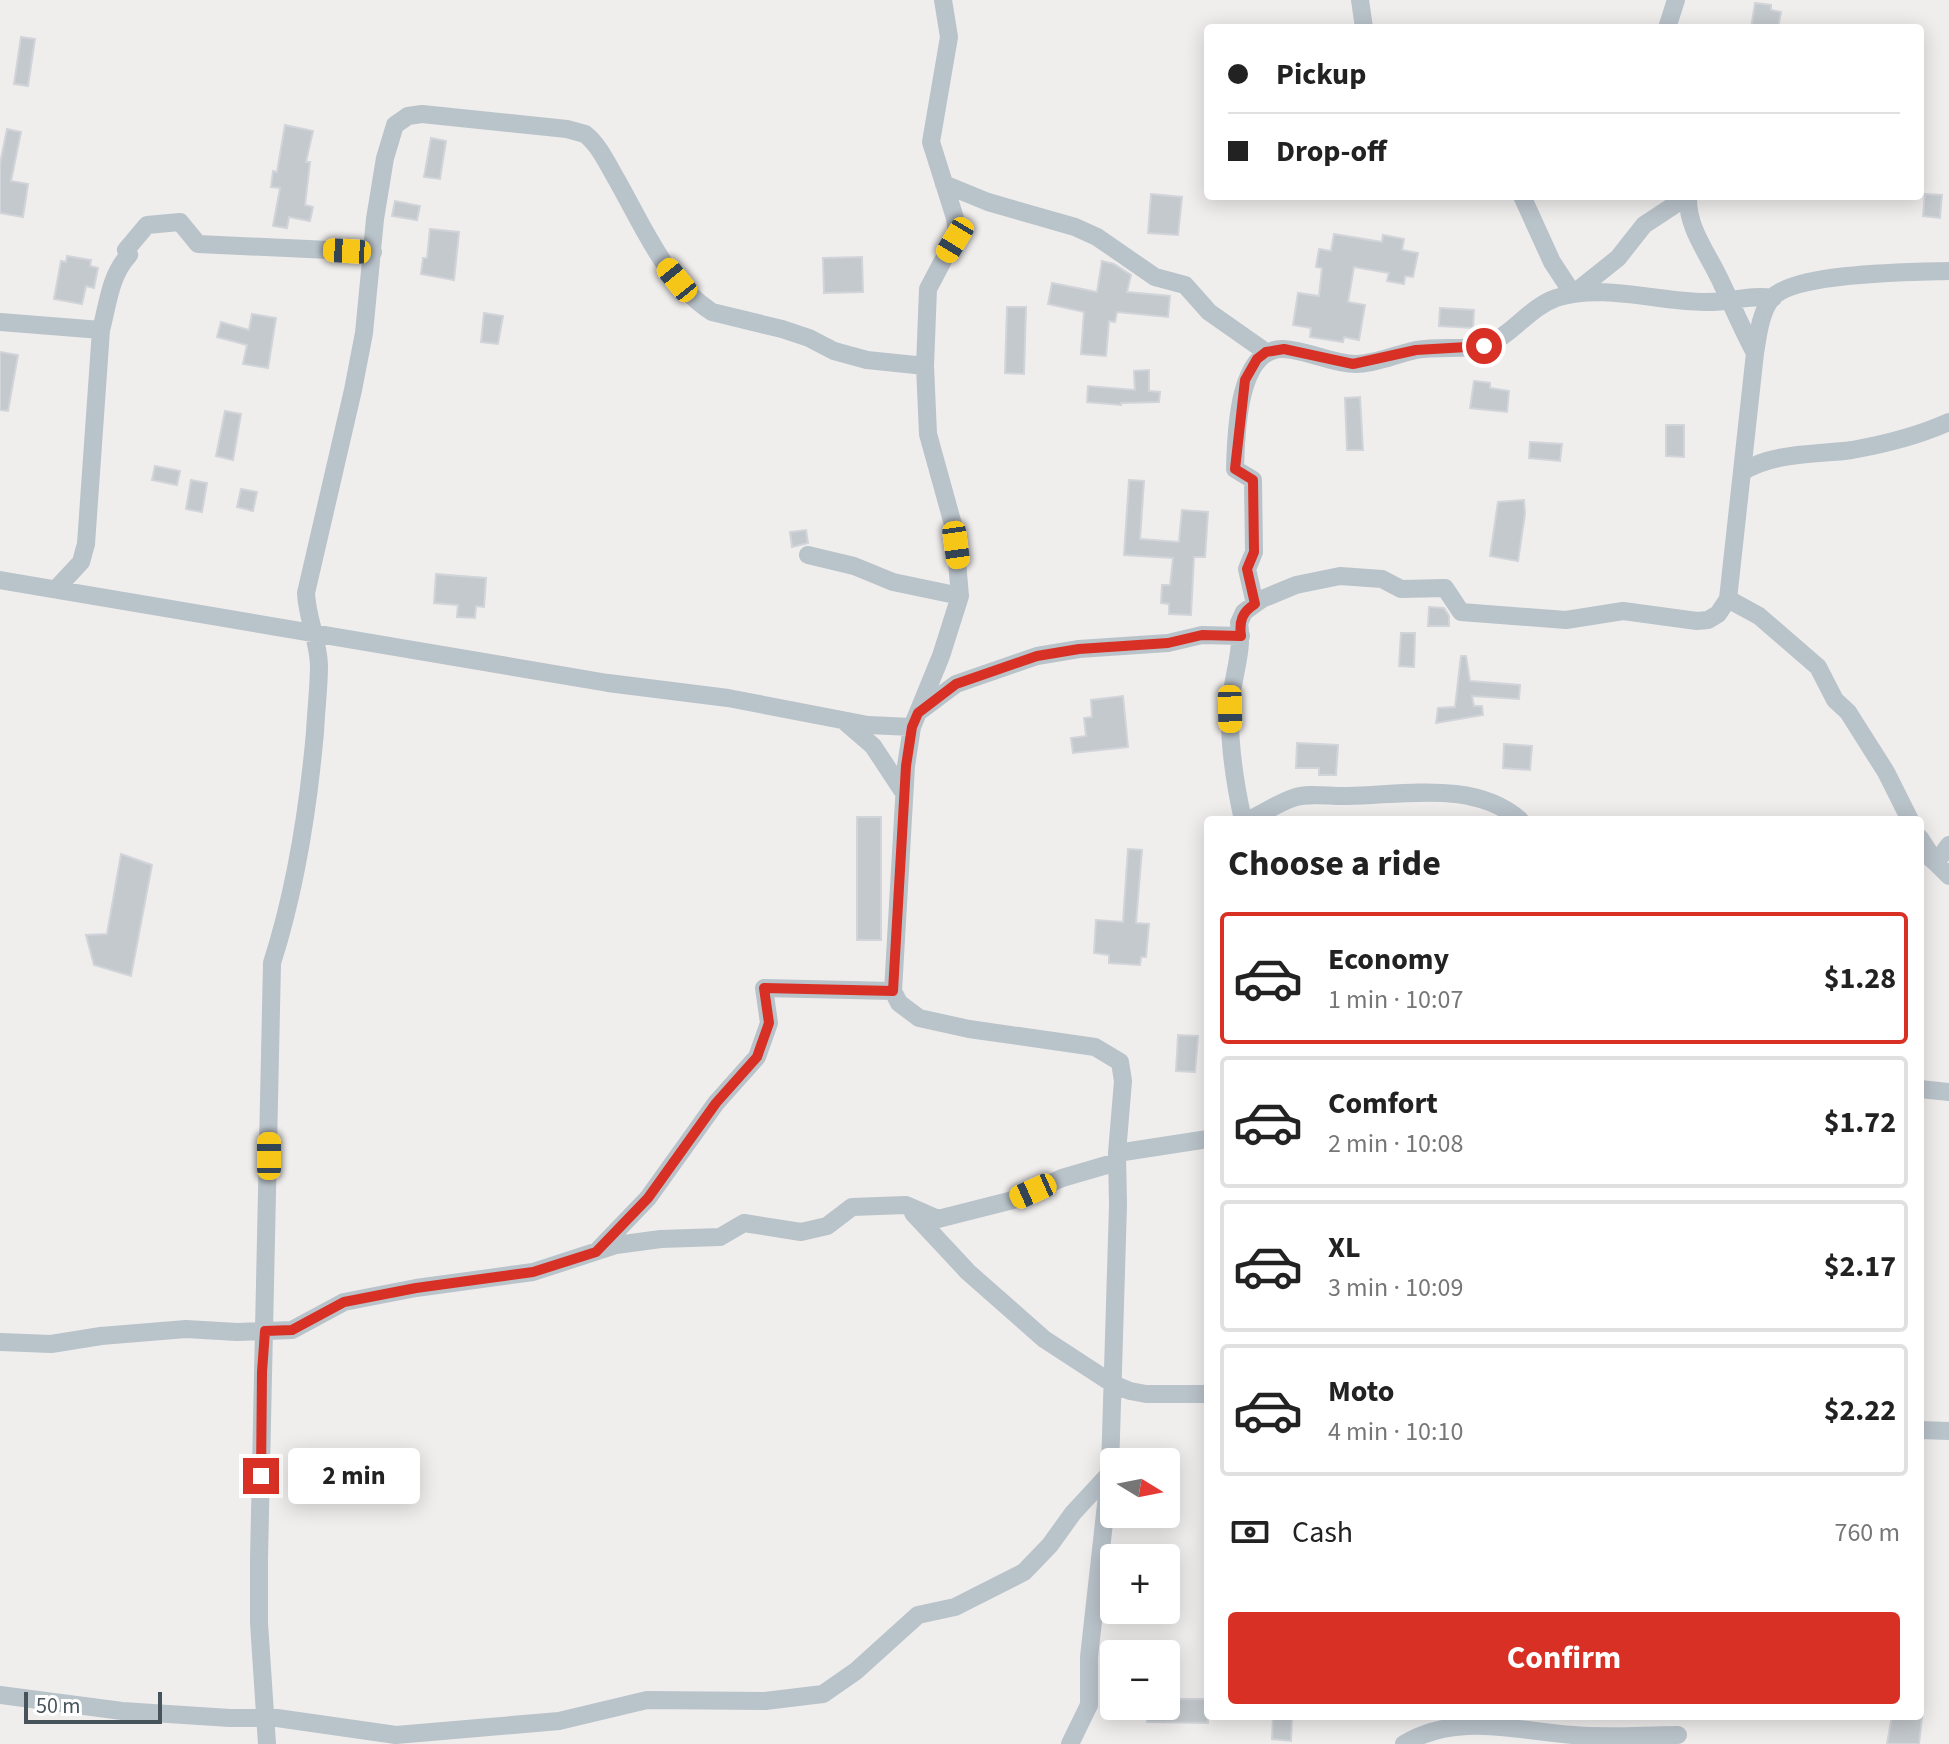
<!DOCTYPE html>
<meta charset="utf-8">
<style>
:root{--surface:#fff;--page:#f2f2f2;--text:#222;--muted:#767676;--line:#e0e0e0;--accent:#d93025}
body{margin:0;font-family:"Source Sans 3",sans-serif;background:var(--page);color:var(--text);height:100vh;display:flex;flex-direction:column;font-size:30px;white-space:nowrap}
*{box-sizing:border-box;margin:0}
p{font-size:26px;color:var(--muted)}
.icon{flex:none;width:44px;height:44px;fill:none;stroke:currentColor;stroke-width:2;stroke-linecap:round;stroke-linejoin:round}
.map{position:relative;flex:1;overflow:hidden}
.side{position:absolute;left:1204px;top:816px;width:720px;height:904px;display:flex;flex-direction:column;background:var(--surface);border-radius:8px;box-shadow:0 4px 20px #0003}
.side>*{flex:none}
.guide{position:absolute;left:1204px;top:24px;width:720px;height:176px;border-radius:8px;box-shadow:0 4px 20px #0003;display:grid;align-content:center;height:176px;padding:0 24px;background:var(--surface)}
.needle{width:52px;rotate:100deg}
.fabs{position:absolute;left:1100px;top:1448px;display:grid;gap:16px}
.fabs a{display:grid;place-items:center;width:80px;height:80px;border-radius:8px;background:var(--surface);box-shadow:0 4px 20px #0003;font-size:40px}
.scale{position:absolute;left:24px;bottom:20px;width:138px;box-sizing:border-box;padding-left:8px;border:4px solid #46535a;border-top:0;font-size:22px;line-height:28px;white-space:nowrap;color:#46535a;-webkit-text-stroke:6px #fff;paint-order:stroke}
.end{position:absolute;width:36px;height:36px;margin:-18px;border:10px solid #d93025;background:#fff;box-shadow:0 0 0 4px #fff}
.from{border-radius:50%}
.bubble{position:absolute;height:56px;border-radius:8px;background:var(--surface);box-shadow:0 4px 20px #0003;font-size:26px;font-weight:700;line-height:56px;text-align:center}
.car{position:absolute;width:24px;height:48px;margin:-24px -12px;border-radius:10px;box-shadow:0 0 6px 2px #0007;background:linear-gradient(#f5c518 24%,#345 0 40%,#f5c518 0 76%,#345 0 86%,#f5c518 0)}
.guide b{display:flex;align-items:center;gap:28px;height:76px;font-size:30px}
.guide b+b{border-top:2px solid var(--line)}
.guide i{width:20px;height:20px;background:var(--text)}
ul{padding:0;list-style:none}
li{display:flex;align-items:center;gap:24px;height:132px;margin:0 16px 12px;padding:0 8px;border:4px solid var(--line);border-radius:8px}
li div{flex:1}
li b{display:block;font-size:30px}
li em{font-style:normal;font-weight:700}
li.active{border-color:var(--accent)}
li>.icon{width:72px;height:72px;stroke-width:1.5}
h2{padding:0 24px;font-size:36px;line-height:96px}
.pay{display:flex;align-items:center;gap:20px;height:88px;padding:0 24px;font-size:30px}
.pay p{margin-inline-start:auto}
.primary-button{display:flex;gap:16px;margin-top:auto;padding:16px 24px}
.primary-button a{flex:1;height:92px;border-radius:8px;background:var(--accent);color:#fff;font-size:32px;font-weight:700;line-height:92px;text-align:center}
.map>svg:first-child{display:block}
</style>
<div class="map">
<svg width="1949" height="1744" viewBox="0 0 1949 1744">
<rect width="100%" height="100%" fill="#f0eded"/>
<!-- building -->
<path fill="#c4c9cd" stroke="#d1d4d9" stroke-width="2" d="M 1755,3 L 1771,5 L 1771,10 L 1781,12 L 1778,28 L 1751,28 Z
M 21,37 L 35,39 L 28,86 L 14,84 Z
M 285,125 L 313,131 L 306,162 L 310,162 L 305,205 L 313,207 L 310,221 L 289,217 L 287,228 L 273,226 L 280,188 L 271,187 L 273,171 L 277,172 Z
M 7,129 L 21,132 L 11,181 L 28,184 L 23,217 L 0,213 L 0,164 Z
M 431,138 L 446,141 L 440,179 L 424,177 Z
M 1151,194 L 1182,197 L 1178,235 L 1148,233 Z
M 1925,194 L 1942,195 L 1940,218 L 1923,216 Z
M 395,201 L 420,206 L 417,220 L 392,216 Z
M 430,229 L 459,232 L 454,280 L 421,274 L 423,258 L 427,258 Z
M 1334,234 L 1382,242 L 1383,235 L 1404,239 L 1402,250 L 1418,253 L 1413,277 L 1405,276 L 1404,284 L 1387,281 L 1389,273 L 1354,267 L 1348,302 L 1365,305 L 1359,340 L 1344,337 L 1343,342 L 1310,337 L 1311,328 L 1293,325 L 1298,293 L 1319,296 L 1322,268 L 1316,267 L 1319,249 L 1331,251 Z
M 67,256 L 91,260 L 90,266 L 98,268 L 94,288 L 86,286 L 82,304 L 54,299 L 61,261 L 66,262 Z
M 862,257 L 863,292 L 824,293 L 823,258 Z
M 1102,261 L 1114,264 L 1131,275 L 1127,292 L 1170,296 L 1168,317 L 1117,312 L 1115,322 L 1109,321 L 1106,356 L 1081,354 L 1084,312 L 1048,304 L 1052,283 L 1097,292 Z
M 1007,307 L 1026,307 L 1024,374 L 1005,373 Z
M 1440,308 L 1474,310 L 1473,328 L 1439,326 Z
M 484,313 L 503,316 L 498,344 L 481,342 Z
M 252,314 L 276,318 L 268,368 L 243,364 L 247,345 L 217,337 L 221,322 L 249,330 Z
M 0,352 L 18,355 L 8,411 L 0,410 Z
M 1149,370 L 1149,391 L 1160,392 L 1159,402 L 1121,403 L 1121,405 L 1087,402 L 1088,386 L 1135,390 L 1134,371 Z
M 1474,381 L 1490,383 L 1490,388 L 1509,391 L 1507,412 L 1470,408 Z
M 1360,397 L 1363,450 L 1347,450 L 1345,398 Z
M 225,411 L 241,414 L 233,460 L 216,456 Z
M 1666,425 L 1684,425 L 1684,457 L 1666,456 Z
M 1530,442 L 1562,444 L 1560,461 L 1529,458 Z
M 155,466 L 180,471 L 177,485 L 152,480 Z
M 191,480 L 207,483 L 202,512 L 186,509 Z
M 1129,480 L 1144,481 L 1140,539 L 1179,542 L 1182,510 L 1208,512 L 1205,557 L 1194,557 L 1191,615 L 1169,614 L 1169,604 L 1161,603 L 1162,585 L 1170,585 L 1173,558 L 1124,555 Z
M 241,489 L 257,492 L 253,511 L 237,507 Z
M 1524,500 L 1525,514 L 1518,561 L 1490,556 L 1498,502 Z
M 806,530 L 808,543 L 792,547 L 790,532 Z
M 436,574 L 486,578 L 484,607 L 476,606 L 475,618 L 457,617 L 458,605 L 434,603 Z
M 1429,607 L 1444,608 L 1449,616 L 1449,626 L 1428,626 Z
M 1401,633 L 1415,633 L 1414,667 L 1399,666 Z
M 1461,656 L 1466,656 L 1470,681 L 1520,685 L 1519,699 L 1472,696 L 1474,706 L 1482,706 L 1483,715 L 1436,723 L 1438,708 L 1455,707 Z
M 1123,696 L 1128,747 L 1073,753 L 1071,738 L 1086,736 L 1084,718 L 1092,717 L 1091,700 Z
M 1297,743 L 1338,745 L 1336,775 L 1319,775 L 1319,768 L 1296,768 Z
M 1504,744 L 1532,746 L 1530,770 L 1503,768 Z
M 857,817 L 881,817 L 881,940 L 857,940 Z
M 1128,849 L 1142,850 L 1136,923 L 1149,924 L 1146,957 L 1141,957 L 1140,965 L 1109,963 L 1109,955 L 1094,953 L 1096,920 L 1123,922 Z
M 121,854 L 152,865 L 131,976 L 94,965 L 86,935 L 107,934 Z
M 1178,1035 L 1198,1036 L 1195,1072 L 1176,1071 Z
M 1166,1699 L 1208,1699 L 1208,1723 L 1147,1722 L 1147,1706 L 1166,1706 Z
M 1273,1716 L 1292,1716 L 1291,1741 L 1272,1739 Z
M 1892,1716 L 1922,1717 L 1919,1744 L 1887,1744 Z"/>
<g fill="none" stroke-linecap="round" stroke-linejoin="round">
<!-- minor -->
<path stroke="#b9c3ca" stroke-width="18" d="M 943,0 L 949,37 L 931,142 L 955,218 L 957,234 L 928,289 L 925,366 L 928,434 L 954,528 L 960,596 L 941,656 L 912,727 L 906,766 L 893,991 L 899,1003 L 919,1018 L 969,1029 L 1095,1047 L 1120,1062 L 1123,1081 L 1117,1153 L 1118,1205 L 1110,1469 L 1089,1657 L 1089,1705 L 1070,1744
M 1360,0 L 1364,28
M 1667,28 L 1676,0
M 944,184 L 988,202 L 1075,227 L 1097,237 L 1155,277 L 1185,285 L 1209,312 L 1266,352
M 1522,196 L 1552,262 L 1573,294 L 1618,258 L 1644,225 L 1688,196
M 1688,196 C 1687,230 1709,254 1722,284 C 1733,307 1743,331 1755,353
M 0,322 L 101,330
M 1742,472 C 1774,452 1815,455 1852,450 C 1886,444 1918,436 1949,422
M 808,555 L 854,566 L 893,582 L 960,596
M 0,580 L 608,683 L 728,698 L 868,725 L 912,727
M 56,589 L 81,562 L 86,544 L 101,330 C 108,304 110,275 129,255 L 126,250 L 147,225 L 180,222 L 198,244 L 373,252
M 1728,599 L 1759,616 L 1818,667 L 1835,700 L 1848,712 L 1886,772 L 1910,820
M 1255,604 L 1247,569 L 1254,552 L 1253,480 L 1235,469 C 1236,436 1237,348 1283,349 C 1308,350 1331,364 1356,364 C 1376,364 1396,354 1416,350 C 1439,346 1462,350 1484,346 C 1512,336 1528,308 1556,298 C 1604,283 1657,302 1705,302 C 1729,303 1749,294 1773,298
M 920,711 L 956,684 L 1037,656 L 1079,649 L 1168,643 L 1202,635 L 1241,636
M 844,721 L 873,746 L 904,793
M 1243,820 C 1235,784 1229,746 1230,709 C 1231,681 1244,651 1239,623 L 1244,612 L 1262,599 L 1296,585 L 1340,576 L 1382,579 L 1401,589 L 1445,588 L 1461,612 L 1566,620 L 1623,611 L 1697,621 L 1708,620 L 1718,614 L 1728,599 L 1755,353 C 1758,336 1760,314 1771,299 C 1792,272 1914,272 1949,271
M 1249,820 C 1264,813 1278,803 1293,798 C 1310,792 1330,797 1348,796 C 1404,795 1475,780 1520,820
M 1920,838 L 1936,863 L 1949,876
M 1929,857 L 1936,863 L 1949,845
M 1920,1089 L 1949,1092
M 1117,1153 L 1208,1139
M 913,1213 L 968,1272 L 1044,1339 L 1113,1384 L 1130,1391 L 1146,1394 L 1208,1394
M 599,1249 L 648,1198 L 716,1103 L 757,1057 L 769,1023 L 764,988 L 893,991
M 0,1342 L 51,1344 L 101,1336 L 186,1329 L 237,1332 L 292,1330 L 344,1302 L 416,1288 L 533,1272 L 616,1245 L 661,1239 L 720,1237 L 744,1223 L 801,1232 L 827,1226 L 852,1207 L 906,1205 L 938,1219 L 1013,1200 L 1062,1178 L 1117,1162
M 1920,1430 L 1949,1431
M 0,1695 L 122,1711 L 230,1718 L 277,1718 L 396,1735 L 559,1721 L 647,1700 L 765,1701 L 823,1694 L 856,1671 L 918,1615 L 955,1607 L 1024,1572 L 1050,1545 L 1073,1513 L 1110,1473
M 267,1744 L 259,1623 L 259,1559 L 272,963 C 296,888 308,811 315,732 C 316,710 319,687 319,665 C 318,639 307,618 306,593 L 353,390 L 364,333 L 375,219 L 385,158 L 395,125 L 408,116 L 422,114 L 567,129 L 585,134 C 598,144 606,161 614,175 C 642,223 664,281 712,312 L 782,329 L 809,338 L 834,351 L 867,360 L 925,366
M 1404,1744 C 1457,1712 1515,1731 1573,1735 C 1607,1738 1643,1735 1678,1735"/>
</g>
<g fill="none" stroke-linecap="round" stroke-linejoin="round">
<!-- route -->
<path stroke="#d93025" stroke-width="10" d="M 261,1476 L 262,1372 L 265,1331 L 292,1330 L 344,1302 L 416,1288 L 533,1272 L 596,1252 L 648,1198 L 716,1103 L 757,1057 L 769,1023 L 764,988 L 893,991 L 906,766 L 912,727 L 918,713 L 956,684 L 1037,656 L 1079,649 L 1168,643 L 1202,635 L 1241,636 C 1239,621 1242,612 1255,604 L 1247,569 L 1254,552 L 1253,480 L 1235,469 L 1245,380 L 1257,359 L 1266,352 L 1284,349 L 1353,364 L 1416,350 L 1484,346"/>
</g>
</svg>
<div class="fabs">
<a><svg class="needle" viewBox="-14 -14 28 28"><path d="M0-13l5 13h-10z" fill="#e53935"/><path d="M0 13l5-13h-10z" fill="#767676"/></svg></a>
<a>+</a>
<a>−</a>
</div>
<div class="scale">50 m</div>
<i class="end from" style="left:1484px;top:346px"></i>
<i class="end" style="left:261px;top:1476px"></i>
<div class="bubble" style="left:288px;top:1448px;width:132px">2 min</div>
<i class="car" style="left:955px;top:240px;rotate:211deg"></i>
<i class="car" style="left:347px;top:251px;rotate:273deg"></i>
<i class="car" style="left:677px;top:280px;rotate:321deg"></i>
<i class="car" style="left:956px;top:545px;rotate:172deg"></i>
<i class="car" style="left:1230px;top:709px;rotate:179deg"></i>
<i class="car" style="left:269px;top:1156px;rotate:0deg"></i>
<i class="car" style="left:1033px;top:1191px;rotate:246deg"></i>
<div class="guide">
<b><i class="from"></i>Pickup</b>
<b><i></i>Drop-off</b>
</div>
<section class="side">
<h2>Choose a ride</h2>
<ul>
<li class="active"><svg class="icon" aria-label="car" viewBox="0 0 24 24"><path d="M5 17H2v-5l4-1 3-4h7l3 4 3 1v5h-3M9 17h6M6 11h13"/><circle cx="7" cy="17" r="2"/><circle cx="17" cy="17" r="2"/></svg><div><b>Economy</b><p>1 min · 10:07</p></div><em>$1.28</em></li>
<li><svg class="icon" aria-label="car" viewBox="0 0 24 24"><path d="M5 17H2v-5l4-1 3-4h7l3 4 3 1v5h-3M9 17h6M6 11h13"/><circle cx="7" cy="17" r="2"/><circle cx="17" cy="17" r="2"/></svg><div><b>Comfort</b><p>2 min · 10:08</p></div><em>$1.72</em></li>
<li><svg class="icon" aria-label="car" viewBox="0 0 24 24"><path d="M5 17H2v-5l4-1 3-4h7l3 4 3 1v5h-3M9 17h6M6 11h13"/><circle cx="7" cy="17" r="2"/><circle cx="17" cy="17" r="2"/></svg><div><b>XL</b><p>3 min · 10:09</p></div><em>$2.17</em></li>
<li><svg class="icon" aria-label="car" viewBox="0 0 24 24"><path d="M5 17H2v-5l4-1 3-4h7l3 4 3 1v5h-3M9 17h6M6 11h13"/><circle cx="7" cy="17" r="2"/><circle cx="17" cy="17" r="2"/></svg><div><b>Moto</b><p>4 min · 10:10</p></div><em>$2.22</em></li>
</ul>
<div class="pay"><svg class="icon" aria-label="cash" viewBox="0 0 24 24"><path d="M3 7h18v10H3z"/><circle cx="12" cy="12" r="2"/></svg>Cash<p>760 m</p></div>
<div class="primary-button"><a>Confirm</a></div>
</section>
</div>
